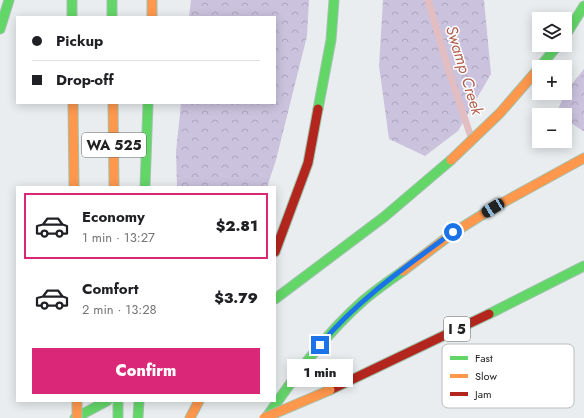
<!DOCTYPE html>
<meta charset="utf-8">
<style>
:root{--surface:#fff;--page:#f2f2f2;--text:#202124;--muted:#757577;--line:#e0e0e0;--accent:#db2777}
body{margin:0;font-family:Jost,sans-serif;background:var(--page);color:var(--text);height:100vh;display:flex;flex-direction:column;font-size:15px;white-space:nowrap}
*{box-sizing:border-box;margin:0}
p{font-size:13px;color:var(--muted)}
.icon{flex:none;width:22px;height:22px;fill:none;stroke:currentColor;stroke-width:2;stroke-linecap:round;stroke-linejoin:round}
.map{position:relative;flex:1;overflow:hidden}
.side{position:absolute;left:16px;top:186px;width:260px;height:216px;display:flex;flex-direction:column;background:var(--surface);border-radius:0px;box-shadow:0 2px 10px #0003}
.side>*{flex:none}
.banner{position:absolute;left:16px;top:16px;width:260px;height:88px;border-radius:0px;box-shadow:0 2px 10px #0003;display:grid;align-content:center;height:88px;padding:0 16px;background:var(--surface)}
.fabs{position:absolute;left:532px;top:12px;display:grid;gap:8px}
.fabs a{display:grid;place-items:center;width:40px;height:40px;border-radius:0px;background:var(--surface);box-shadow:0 2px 10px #0003;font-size:20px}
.end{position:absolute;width:18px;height:18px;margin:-9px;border:5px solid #1a73e8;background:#fff;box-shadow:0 0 0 2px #fff}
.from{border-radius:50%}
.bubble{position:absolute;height:28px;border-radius:0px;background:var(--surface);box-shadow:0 2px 10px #0003;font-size:13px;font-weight:800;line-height:28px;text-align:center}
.car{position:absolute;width:12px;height:24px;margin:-12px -6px;border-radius:5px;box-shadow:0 0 3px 1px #0007;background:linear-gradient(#222 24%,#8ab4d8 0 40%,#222 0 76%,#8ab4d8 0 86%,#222 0)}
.banner b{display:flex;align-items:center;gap:14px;height:38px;font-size:15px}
.banner b+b{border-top:1px solid var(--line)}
.banner i{width:10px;height:10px;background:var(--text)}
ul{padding:7px 0 0;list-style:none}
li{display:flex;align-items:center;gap:12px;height:66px;margin:0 8px 6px;padding:0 8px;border:2px solid transparent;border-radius:0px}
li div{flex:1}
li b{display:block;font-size:15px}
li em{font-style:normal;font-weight:800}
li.selected{border-color:var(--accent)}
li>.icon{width:36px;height:36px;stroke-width:1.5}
.cta{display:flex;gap:8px;margin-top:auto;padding:8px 16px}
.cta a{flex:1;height:46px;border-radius:0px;background:var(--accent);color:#fff;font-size:16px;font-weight:800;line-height:46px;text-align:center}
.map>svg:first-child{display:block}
</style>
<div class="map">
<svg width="584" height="418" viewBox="0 0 584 418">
<defs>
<pattern id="forest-crowns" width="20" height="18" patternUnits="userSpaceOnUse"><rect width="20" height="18" fill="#cbc2de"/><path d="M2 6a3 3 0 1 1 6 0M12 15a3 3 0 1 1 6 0" fill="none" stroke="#aea6be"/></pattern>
</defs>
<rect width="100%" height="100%" fill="#eaedef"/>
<!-- forest -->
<path fill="url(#forest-crowns)" d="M 191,0 L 309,0 L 307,36 L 276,160 L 267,187 L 177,187 L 176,152 L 181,103 L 275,103 L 275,17 L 189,17 Z
M 383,0 L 484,0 L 491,74 L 458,131 L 425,156 L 389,139 L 379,66 Z
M 584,69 L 584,131 L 583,131 L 565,119 L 565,115 L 556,114 L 566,91 Z"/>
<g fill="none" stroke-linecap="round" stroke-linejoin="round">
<!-- stream -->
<path stroke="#e2bec2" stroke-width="7" d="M 428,0 L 451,78 L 471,137"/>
<!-- fast casing -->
<g stroke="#a0c3ae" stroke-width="11">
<path id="fast" d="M 72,0 L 72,17
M 112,0 L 112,17
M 0,29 L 9,0
M 565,36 L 584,6
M 540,67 L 558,45
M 318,109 L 331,40 L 334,0
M 145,187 L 148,103
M 275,299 L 384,217 L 451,160
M 489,314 L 584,266
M 118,401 L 118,418
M 75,418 L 107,401
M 138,418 L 139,401
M 266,418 C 295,376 325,334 364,300 C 376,290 390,280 403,271"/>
</g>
<!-- slow casing -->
<g stroke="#a0c3ae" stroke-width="11">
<path id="slow" d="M 152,0 L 152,17
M 73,103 L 74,187
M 113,103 L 114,187
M 451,160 L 500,113 L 539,68
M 403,271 L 453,233 L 493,208 L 584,158
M 190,418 L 199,401"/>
</g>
<!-- jam casing -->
<g stroke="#a0c3ae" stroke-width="11">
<path id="jam" d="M 275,252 L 308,163 L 318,109
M 330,390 L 489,314"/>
</g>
<!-- fast -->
<use href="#fast" stroke="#63d668" stroke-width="9"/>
<!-- slow -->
<use href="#slow" stroke="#ff974d" stroke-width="9"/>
<!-- jam -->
<use href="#jam" stroke="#b3261e" stroke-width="9"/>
<!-- slow-bridge casing -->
<g stroke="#a0c3ae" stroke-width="11" stroke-linecap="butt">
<path id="slow-bridge" d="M 77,401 L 77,418
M 264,418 L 330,390"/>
</g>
<!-- slow-bridge -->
<use href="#slow-bridge" stroke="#ff974d" stroke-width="9"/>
</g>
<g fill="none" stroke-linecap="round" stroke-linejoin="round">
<!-- route -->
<path stroke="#1a73e8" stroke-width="5" d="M 320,345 C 357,300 407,266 453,232"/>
</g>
<g text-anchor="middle" stroke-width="3" stroke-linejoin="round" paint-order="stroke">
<!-- shield labels -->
<g fill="#fff" stroke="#646464" stroke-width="1">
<rect x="82" y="133" width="64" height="24" rx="3"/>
<rect x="444" y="317" width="26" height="24" rx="3"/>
</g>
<g font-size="14" font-weight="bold" fill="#212121">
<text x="114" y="150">WA 525</text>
<text x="457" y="334">I 5</text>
</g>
<!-- water labels -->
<g font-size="16" font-style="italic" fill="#b15e4d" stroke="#fff">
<text transform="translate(465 70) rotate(73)" y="6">Swamp Creek</text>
</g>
</g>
<!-- legend -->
<rect x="442" y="344" width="132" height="64" rx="6" fill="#fff" stroke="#bcbcbc" stroke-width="1"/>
<rect x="450" y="356" width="18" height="4" fill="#63d668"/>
<rect x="450" y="374" width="18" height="4" fill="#ff974d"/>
<rect x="450" y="392" width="18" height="4" fill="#b3261e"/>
<g font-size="11" fill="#212121">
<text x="475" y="362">Fast</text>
<text x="475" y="380">Slow</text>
<text x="475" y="398">Jam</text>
</g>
</svg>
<div class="fabs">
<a><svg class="icon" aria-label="layers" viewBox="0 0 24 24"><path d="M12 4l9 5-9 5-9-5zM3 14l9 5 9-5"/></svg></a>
<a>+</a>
<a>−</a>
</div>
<i class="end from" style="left:453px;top:232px"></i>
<i class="end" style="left:320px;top:345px"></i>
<div class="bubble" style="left:287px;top:359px;width:66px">1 min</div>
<i class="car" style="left:493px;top:208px;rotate:238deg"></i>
<div class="banner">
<b><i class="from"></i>Pickup</b>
<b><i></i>Drop-off</b>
</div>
<section class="side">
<ul>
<li class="selected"><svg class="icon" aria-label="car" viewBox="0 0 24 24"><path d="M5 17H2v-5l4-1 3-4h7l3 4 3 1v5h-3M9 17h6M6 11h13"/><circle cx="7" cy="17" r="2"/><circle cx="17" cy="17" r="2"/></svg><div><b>Economy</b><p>1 min · 13:27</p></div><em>$2.81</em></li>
<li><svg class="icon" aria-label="car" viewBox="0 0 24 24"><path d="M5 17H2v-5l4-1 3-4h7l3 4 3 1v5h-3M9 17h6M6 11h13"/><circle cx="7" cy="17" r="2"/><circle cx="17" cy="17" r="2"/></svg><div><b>Comfort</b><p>2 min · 13:28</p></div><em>$3.79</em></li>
</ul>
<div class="cta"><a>Confirm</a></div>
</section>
</div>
